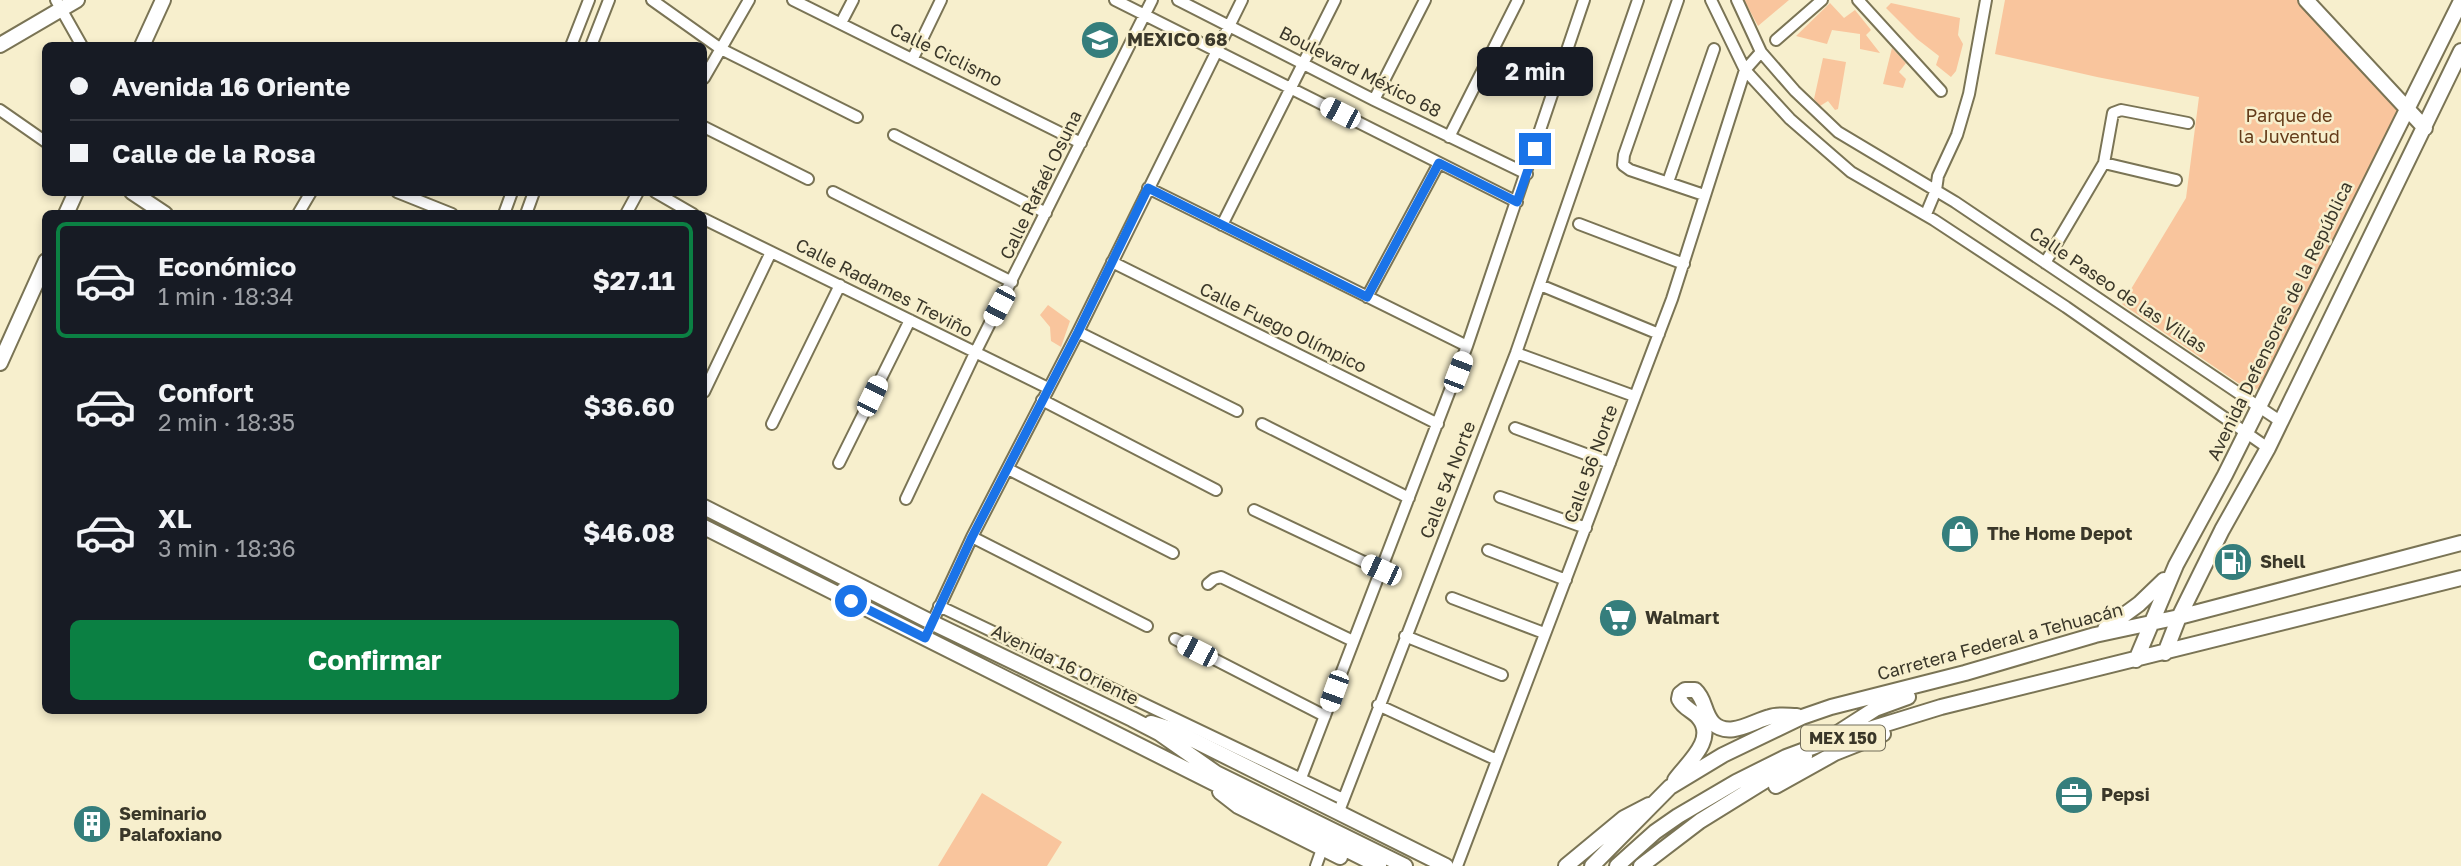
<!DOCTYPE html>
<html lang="es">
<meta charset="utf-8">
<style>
:root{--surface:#171b24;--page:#242831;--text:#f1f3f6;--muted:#9ea1a6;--line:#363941;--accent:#0b8043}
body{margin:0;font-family:"Golos Text",sans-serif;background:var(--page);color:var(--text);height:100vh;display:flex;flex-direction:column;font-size:26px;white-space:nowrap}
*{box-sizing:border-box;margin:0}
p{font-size:23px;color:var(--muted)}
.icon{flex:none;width:38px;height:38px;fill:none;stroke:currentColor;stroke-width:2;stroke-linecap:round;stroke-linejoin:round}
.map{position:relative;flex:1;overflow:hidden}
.details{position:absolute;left:42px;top:210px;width:665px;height:504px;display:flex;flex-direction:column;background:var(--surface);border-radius:10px;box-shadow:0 4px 10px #0003}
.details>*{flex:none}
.guide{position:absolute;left:42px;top:42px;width:665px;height:154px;border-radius:10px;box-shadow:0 4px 10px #0003;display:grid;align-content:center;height:154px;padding:0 28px;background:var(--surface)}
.end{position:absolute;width:32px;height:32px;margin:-16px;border:9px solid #1a73e8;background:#fff;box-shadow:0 0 0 4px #fff}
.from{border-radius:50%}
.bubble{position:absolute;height:49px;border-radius:10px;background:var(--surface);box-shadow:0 4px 10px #0003;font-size:23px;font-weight:700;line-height:49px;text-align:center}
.car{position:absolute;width:21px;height:42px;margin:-21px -10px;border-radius:9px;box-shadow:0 0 5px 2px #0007;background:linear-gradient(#fff 24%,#345 0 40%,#fff 0 76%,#345 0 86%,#fff 0)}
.guide b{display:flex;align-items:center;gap:24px;height:66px;font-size:26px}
.guide b+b{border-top:2px solid var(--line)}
.guide i{width:18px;height:18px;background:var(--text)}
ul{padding:12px 0 0;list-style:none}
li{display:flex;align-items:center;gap:21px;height:116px;margin:0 14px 10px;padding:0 14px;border:4px solid transparent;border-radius:10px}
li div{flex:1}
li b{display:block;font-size:26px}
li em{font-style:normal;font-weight:700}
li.selected{border-color:var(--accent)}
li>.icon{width:63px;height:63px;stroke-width:1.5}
.cta{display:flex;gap:14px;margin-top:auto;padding:14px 28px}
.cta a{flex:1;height:80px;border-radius:10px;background:var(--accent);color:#fff;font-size:28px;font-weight:700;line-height:80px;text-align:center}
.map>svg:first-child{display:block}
</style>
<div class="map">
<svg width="2461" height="866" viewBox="0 0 2461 866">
<rect width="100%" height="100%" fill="#f7efcd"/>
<!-- green -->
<path fill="#f9c59d" d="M 1744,0 L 1789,0 L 1758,26 Z
M 2005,0 L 2299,0 L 2397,106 L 2399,111 L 2264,386 L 2252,391 L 2247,389 L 2122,304 L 2186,198 L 2199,97 L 2097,77 L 1995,54 Z
M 1830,3 L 1844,18 L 1855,10 L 1871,30 L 1866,35 L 1880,53 L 1860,49 L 1860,34 L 1832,30 L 1827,44 L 1796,36 Z
M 1891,3 L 1960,18 L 1958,35 L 1963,44 L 1956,71 L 1951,77 L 1936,65 L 1939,56 L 1917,39 L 1886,8 Z
M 1892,48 L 1906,63 L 1899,72 L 1906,79 L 1903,88 L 1883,84 Z
M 1823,58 L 1846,62 L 1838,109 L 1835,110 L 1828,101 L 1820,106 L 1814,99 Z
M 1048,305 L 1070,321 L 1061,347 L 1051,341 L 1050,327 L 1040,315 Z
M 982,793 L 1062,842 L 1047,866 L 938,866 Z"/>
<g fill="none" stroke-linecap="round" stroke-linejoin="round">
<!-- minor casing -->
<g stroke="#7a7455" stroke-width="14">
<path id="minor" d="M 56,0 L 82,46
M 652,0 L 721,49 L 857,117
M 793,0 L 1081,143
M 1115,0 L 1517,202
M 1178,0 L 1374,100 L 1527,174
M 1678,0 L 1624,155 L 1623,165 L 1630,170 L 1704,195
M 1711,0 L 1745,70 L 1790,119 L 1851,172 L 1934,220 L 2066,307 L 2268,448
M 1737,0 L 1761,52 L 1795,91 L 1838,132 L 1955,202 L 2280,421
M 1858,0 L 1941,91
M 841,23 L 853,0
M 1776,40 L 1822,0
M 571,46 L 589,0
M 591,46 L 609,0
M 913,58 L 941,0
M 704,78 L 749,0
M 1374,100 L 1425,0
M 0,110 L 46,142
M 704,127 L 808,179
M 894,135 L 1046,213
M 1449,137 L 1518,0
M 2104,163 L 2176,180
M 1668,182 L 1714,49
M 1148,188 L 1467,346
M 397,192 L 452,214
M 655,192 L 693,214
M 833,192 L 1012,282
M 298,214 L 311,192
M 504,214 L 512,192
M 526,214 L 534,192
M 626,214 L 638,192
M 1926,214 L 1936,190 L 1938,176 L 1957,135 L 1969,94 L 1986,0
M 704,219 L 1048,388
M 1579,224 L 1684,264
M 1222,225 L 1335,0
M 1112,262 L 1438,424
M 2045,263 L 2104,163 L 2113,113 L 2121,110 L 2188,123
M 1540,285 L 1659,334
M 1367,297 L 1439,163
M 1078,332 L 1237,411
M 1516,353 L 1634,396
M 704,392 L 771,252
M 1042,400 L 1216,490
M 772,424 L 840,285
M 1262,424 L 1409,498
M 1515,428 L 1610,463
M 839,463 L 910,320
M 1008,469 L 1173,553
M 1500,497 L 1586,528
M 906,499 L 975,353 L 1152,0
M 1254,510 L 1381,570
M 972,537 L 1147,626
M 1488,550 L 1566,580
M 1208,584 L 1214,579 L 1221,577 L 1353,641
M 1452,598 L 1544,633
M 939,606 L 1343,799
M 1405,636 L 1502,675
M 925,638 L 972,537 L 1078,332 L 1242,0
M 1175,639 L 1325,716
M 1378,705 L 1497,760
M 1301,778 L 1467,346 L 1584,0
M 1339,811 L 1516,353 L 1638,0
M 1316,866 L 1322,849
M 1457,866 L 1672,299 L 1745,70 L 1761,52"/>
</g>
<!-- major casing -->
<g stroke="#7a7455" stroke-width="18">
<path id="major" d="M 2306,0 L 2425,128
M 0,45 L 77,0
M 142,46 L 163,0
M 132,192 L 165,214
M 66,214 L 76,192
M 0,363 L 46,261
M 704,507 L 931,622 L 1132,719 L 1159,733 L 1216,773 L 1405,866
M 704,527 L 1379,866
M 2105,629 L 2139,604 L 2164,580
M 2165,653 L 2179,617 L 2222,530 L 2268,448 L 2461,51
M 2136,660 L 2176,565 L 2225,475 L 2461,1
M 1151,723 L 1171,729 L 1446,866
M 1833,736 L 1875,709 L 1908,697
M 1675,780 C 1686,764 1717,740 1699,718 C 1693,710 1684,709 1679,699 L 1680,694 L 1685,690 L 1695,690 C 1706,700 1703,712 1713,723 C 1729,739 1753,721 1770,717 C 1778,714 1789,716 1797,716
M 1776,786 L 1835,753 L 1883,734
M 1220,792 L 1238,806 L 1340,857
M 1566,866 L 1624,818 L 1649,805
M 1592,866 L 1670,787 L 1723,755 L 1802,717 L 1831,707 L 1965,673 L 2095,635 L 2179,617 L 2461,543
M 1617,866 L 1655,832 L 1678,816 L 1736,782 L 1786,757 L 1821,744 L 1941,707 L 2461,578
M 1641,866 L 1700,821 L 1805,756"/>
</g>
<!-- minor -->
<use href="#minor" stroke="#fff" stroke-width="10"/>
<!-- major -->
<use href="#major" stroke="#fff" stroke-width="14"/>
</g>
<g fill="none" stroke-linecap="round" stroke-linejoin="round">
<!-- route -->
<path stroke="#1a73e8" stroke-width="9" d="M 851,601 L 925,638 L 972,537 L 1078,332 L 1148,188 L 1367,297 L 1439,163 L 1517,202 L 1535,149"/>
</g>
<!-- icons -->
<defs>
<g id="school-disc" transform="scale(2.0125)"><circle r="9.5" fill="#357e7c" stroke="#f7efcd"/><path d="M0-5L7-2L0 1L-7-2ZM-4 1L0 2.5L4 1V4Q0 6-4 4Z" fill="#fff"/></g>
<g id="shop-disc" transform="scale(2.0125)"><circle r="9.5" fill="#357e7c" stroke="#f7efcd"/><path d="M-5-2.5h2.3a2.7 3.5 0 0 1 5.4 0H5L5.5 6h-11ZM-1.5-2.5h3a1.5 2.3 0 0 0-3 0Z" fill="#fff"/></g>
<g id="fuel-disc" transform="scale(2.0125)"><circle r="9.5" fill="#357e7c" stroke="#f7efcd"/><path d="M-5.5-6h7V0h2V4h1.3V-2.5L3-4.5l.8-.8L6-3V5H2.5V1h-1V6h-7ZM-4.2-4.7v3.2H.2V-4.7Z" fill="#fff"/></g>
<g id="supermarket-disc" transform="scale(2.0125)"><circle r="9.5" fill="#357e7c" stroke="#f7efcd"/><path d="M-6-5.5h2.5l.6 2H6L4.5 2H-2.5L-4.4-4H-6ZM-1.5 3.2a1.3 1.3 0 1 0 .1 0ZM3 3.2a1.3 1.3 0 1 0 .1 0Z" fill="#fff"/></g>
<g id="office-disc" transform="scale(2.0125)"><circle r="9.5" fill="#357e7c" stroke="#f7efcd"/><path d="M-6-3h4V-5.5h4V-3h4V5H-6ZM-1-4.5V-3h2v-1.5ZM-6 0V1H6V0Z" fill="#fff"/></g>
<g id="building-disc" transform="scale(2.0125)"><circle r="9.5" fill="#357e7c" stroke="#f7efcd"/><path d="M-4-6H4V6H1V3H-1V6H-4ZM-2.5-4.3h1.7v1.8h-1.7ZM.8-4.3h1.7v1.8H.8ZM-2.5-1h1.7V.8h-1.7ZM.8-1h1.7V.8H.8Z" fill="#fff"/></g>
</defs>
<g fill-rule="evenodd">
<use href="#school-disc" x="1100" y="40"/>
<use href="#shop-disc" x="1960" y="534"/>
<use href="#fuel-disc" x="2233" y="562"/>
<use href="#supermarket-disc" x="1618" y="618"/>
<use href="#office-disc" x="2074" y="795"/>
<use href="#building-disc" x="92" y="824"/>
</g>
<g text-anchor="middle" stroke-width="5" stroke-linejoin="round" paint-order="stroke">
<!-- shield labels -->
<rect fill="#f7efcd" stroke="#736e5a" stroke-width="2" x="1801" y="725.5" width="84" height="25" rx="5"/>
<g font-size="16" font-weight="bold" fill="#3a3729">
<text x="1843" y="744">MEX 150</text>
</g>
<!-- poi labels -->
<g font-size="18" font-weight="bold" fill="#3a3729" stroke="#f7efcd" text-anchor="start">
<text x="1127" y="46">MEXICO 68</text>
<text x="1987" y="540">The Home Depot</text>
<text x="2260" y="568">Shell</text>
<text x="1645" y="624">Walmart</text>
<text x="2101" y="801">Pepsi</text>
<text x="119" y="820">Seminario<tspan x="119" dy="21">Palafoxiano</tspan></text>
</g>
<!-- street labels -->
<g font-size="18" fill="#3a3729" stroke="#f7efcd">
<text transform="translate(946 55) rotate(26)" y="6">Calle Ciclismo</text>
<text transform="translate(1360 72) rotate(27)" y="6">Boulevard México 68</text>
<text transform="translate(1041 185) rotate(-64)" y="6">Calle Rafaél Osuna</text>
<text transform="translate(884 288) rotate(27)" y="6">Calle Radames Treviño</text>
<text transform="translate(2118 290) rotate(34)" y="6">Calle Paseo de las Villas</text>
<text transform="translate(2280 321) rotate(-64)" y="6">Avenida Defensores de la República</text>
<text transform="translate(1283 328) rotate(26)" y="6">Calle Fuego Olímpico</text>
<text transform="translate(1591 464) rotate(-70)" y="6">Calle 56 Norte</text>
<text transform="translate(1448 480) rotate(-69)" y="6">Calle 54 Norte</text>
<text transform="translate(2000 642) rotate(-15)" y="6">Carretera Federal a Tehuacán</text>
<text transform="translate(1065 665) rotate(26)" y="6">Avenida 16 Oriente</text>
</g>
<!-- park labels -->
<g font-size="18" fill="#643b19" stroke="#f7efcd">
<text x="2289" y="122">Parque de<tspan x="2289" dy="21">la Juventud</tspan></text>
</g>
</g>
</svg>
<i class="end from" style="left:851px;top:601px"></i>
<i class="end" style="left:1535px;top:149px"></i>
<div class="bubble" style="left:1477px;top:47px;width:116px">2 min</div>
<i class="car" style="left:1340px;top:113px;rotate:297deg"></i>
<i class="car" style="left:999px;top:306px;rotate:208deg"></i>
<i class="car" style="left:1458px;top:372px;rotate:21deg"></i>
<i class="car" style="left:872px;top:396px;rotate:26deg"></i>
<i class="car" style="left:1381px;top:570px;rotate:295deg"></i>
<i class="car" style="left:1197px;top:651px;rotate:297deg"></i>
<i class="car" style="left:1334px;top:691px;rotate:200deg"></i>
<div class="guide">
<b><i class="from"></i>Avenida 16 Oriente</b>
<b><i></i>Calle de la Rosa</b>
</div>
<section class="details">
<ul>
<li class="selected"><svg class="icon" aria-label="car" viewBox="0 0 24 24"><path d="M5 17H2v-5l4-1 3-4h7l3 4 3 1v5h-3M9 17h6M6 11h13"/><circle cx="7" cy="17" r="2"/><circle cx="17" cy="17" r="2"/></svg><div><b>Económico</b><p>1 min · 18:34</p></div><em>$27.11</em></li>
<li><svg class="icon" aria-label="car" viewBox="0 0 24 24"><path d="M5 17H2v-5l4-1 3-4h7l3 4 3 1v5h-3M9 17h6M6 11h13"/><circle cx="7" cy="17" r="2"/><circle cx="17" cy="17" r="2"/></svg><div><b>Confort</b><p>2 min · 18:35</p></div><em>$36.60</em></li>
<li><svg class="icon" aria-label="car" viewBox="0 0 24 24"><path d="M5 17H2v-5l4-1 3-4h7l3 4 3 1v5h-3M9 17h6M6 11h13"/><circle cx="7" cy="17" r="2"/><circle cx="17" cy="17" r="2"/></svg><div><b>XL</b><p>3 min · 18:36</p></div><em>$46.08</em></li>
</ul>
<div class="cta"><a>Confirmar</a></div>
</section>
</div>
